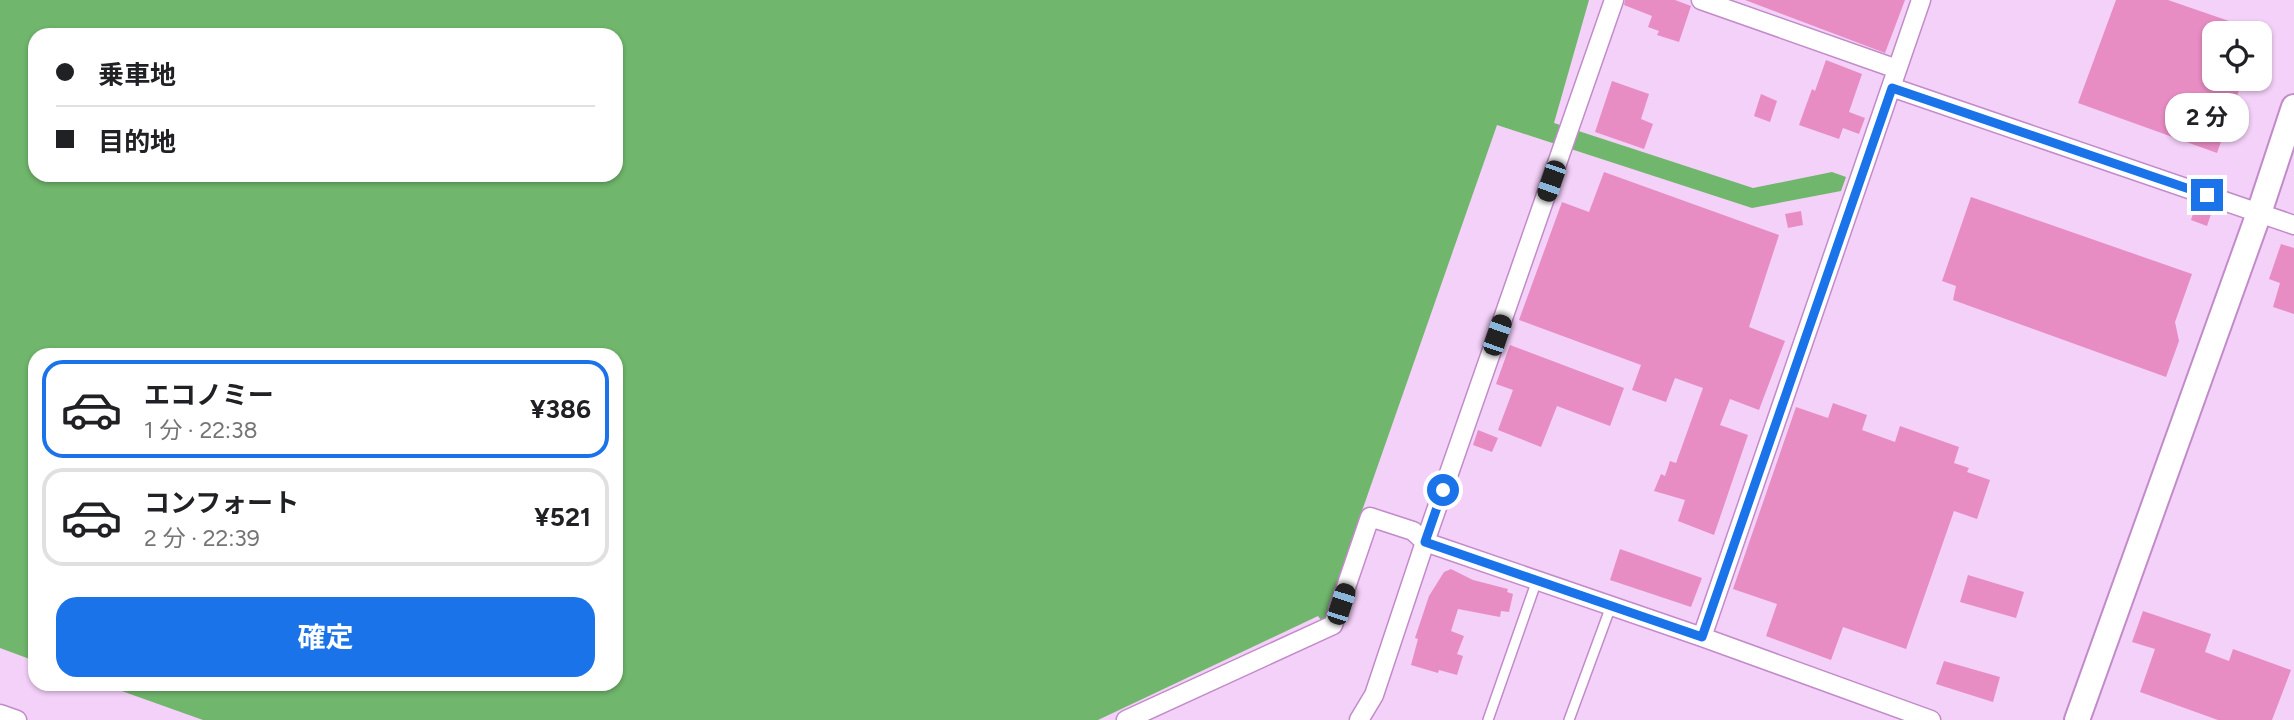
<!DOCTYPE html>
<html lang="ja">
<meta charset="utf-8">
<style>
:root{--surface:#fff;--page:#f6f6f6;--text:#202124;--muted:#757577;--line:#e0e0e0;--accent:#1a73e8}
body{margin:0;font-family:Figtree,"Noto Sans JP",sans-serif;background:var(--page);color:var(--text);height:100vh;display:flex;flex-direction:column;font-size:26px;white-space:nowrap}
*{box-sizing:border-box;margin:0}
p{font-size:23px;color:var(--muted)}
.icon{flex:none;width:38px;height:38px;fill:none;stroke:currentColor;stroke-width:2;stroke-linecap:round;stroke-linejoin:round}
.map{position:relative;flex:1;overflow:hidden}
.details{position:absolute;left:28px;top:348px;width:595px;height:343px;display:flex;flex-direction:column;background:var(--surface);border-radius:21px;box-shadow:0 2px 5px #0004}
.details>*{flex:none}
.top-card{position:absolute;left:28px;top:28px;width:595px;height:154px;border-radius:21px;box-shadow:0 2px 5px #0004;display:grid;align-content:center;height:154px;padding:0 28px;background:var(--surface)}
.tools{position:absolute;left:2202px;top:21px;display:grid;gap:14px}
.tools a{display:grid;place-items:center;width:70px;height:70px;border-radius:14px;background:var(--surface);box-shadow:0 2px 5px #0004;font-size:35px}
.end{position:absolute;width:32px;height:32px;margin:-16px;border:9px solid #1a73e8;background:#fff;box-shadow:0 0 0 4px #fff}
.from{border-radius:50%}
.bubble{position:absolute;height:49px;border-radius:21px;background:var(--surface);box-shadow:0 2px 5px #0004;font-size:23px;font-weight:700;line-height:49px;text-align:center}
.car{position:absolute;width:21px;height:42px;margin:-21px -10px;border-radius:9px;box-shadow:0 0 5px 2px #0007;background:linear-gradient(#222 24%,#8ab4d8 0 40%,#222 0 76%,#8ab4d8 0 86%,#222 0)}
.top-card b{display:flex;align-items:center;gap:24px;height:66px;font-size:26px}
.top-card b+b{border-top:2px solid var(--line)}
.top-card i{width:18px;height:18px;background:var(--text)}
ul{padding:12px 0 0;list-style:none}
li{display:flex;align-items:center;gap:21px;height:98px;margin:0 14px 10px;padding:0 14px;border:4px solid var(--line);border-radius:21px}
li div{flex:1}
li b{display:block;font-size:26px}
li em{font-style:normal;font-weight:700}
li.selected{border-color:var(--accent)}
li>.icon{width:63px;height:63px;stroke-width:1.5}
.primary-button{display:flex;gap:14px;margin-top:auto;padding:14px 28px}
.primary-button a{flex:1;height:80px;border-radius:21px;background:var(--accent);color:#fff;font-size:28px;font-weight:700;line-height:80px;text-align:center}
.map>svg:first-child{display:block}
</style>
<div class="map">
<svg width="2294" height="720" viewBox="0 0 2294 720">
<rect width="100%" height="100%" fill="#f4d1f8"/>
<!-- water -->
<path fill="#70b66c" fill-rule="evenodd" d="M 0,0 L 1589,0 L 1554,123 L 1753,188 L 1832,172 L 1846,177 L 1841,191 L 1752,208 L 1497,125 L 1328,608 L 1333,614 L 1321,620 L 1318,616 L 1098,720 L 203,720 L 102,684 L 616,684 L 616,355 L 35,355 L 35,661 L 0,648 ZM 35,35 L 616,35 L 616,175 L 35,175 Z"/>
<!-- building -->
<path fill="#e78dc4" d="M 1625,0 L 1675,0 L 1691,6 L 1679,42 L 1657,35 L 1659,31 L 1648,27 L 1652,16 L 1624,5 Z
M 1745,0 L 1905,0 L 1885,53 Z
M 2116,0 L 2168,0 L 2258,31 L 2257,33 L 2214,33 L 2214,79 L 2243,79 L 2217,153 L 2078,103 Z
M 1826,60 L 1862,74 L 1849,112 L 1865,118 L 1859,134 L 1843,128 L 1839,139 L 1799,125 L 1812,89 L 1815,91 Z
M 1612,81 L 1649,94 L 1641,119 L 1653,124 L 1644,149 L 1595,132 Z
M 1761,94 L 1777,101 L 1770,122 L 1754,116 Z
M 1604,172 L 1779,235 L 1749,327 L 1785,341 L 1759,410 L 1730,399 L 1720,425 L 1748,435 L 1714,535 L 1678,521 L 1685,500 L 1654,491 L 1661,474 L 1665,476 L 1670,461 L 1676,463 L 1703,388 L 1675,378 L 1666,402 L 1632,390 L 1641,365 L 1519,320 L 1562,202 L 1589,212 Z
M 1971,197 L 2192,274 L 2175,322 L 2179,341 L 2166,377 L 1953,300 L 1956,286 L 1942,281 Z
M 2195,208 L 2211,214 L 2207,226 L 2191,220 Z
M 1801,211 L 1803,225 L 1788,228 L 1785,214 Z
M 2281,244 L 2294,248 L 2294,314 L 2273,307 L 2280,283 L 2269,279 Z
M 1510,345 L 1624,388 L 1610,426 L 1557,406 L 1541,447 L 1498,430 L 1513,390 L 1496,384 Z
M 1833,403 L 1867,415 L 1862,430 L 1895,442 L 1900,426 L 1959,447 L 1954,463 L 1969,468 L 1967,472 L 1990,480 L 1977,519 L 1954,511 L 1906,649 L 1843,627 L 1831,660 L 1766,636 L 1777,604 L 1733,589 L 1796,407 L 1828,418 Z
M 1478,430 L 1498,438 L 1492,452 L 1473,445 Z
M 1620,549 L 1702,578 L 1691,607 L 1610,580 Z
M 1451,569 L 1473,580 L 1508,589 L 1507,592 L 1513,594 L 1509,612 L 1501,611 L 1500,617 L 1458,609 L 1451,631 L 1464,636 L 1457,654 L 1463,656 L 1457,675 L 1439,670 L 1438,673 L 1411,665 L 1418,639 L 1415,638 L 1429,596 L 1444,572 Z
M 1968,575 L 2024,592 L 2016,618 L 1960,602 Z
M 2143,611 L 2211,634 L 2205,652 L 2229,661 L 2233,649 L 2291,670 L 2272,720 L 2218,720 L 2140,692 L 2155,649 L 2132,642 Z
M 1944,661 L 2000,677 L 1993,702 L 1936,684 Z"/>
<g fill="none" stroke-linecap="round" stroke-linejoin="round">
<!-- lane casing -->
<g stroke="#c28bc9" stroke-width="12">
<path id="lane" d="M 1488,720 L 1537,580
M 1569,720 L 1611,606"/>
</g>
<!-- street casing -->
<g stroke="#c28bc9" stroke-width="21">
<path id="street" d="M 1701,0 L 1897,69
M 1891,87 L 2294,225
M 1702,637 L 1921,0
M 0,714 L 17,720
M 1126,720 L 1333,625 L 1370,517 L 1413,531 L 1425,542 L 1702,637 L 1931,720
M 1359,720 L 1374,695 L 1425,542 L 1614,0"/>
</g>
<!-- secondary casing -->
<g stroke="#c28bc9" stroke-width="28">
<path id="secondary" d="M 2077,720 L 2259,213 L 2294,107"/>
</g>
<!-- lane -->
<use href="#lane" stroke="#fff" stroke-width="9"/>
<!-- street -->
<use href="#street" stroke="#fff" stroke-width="18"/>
<!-- secondary -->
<use href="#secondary" stroke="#fff" stroke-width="24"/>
</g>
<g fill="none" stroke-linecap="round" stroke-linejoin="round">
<!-- route -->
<path stroke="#1a73e8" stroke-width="9" d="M 1443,490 L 1425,542 L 1702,637 L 1892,88 L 2207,195"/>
</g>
</svg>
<div class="tools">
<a><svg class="icon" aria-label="locate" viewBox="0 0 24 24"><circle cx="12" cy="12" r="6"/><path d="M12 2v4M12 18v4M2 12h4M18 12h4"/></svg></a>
</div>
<i class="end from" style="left:1443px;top:490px"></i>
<i class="end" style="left:2207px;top:195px"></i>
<div class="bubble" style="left:2165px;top:93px;width:84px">2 分</div>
<i class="car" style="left:1551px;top:181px;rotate:199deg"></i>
<i class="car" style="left:1497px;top:335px;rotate:19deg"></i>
<i class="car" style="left:1341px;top:604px;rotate:18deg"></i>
<div class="top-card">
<b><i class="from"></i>乗車地</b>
<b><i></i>目的地</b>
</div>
<section class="details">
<ul>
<li class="selected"><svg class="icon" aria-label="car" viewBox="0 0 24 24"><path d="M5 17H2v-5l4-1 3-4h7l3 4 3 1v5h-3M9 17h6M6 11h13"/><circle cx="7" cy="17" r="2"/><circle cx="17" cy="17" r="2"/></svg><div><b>エコノミー</b><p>1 分 · 22:38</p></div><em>¥386</em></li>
<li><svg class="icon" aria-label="car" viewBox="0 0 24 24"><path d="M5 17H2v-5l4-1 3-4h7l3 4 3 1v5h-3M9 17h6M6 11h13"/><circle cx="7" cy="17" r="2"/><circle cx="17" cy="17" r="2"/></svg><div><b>コンフォート</b><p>2 分 · 22:39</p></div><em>¥521</em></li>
</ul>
<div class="primary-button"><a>確定</a></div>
</section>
</div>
